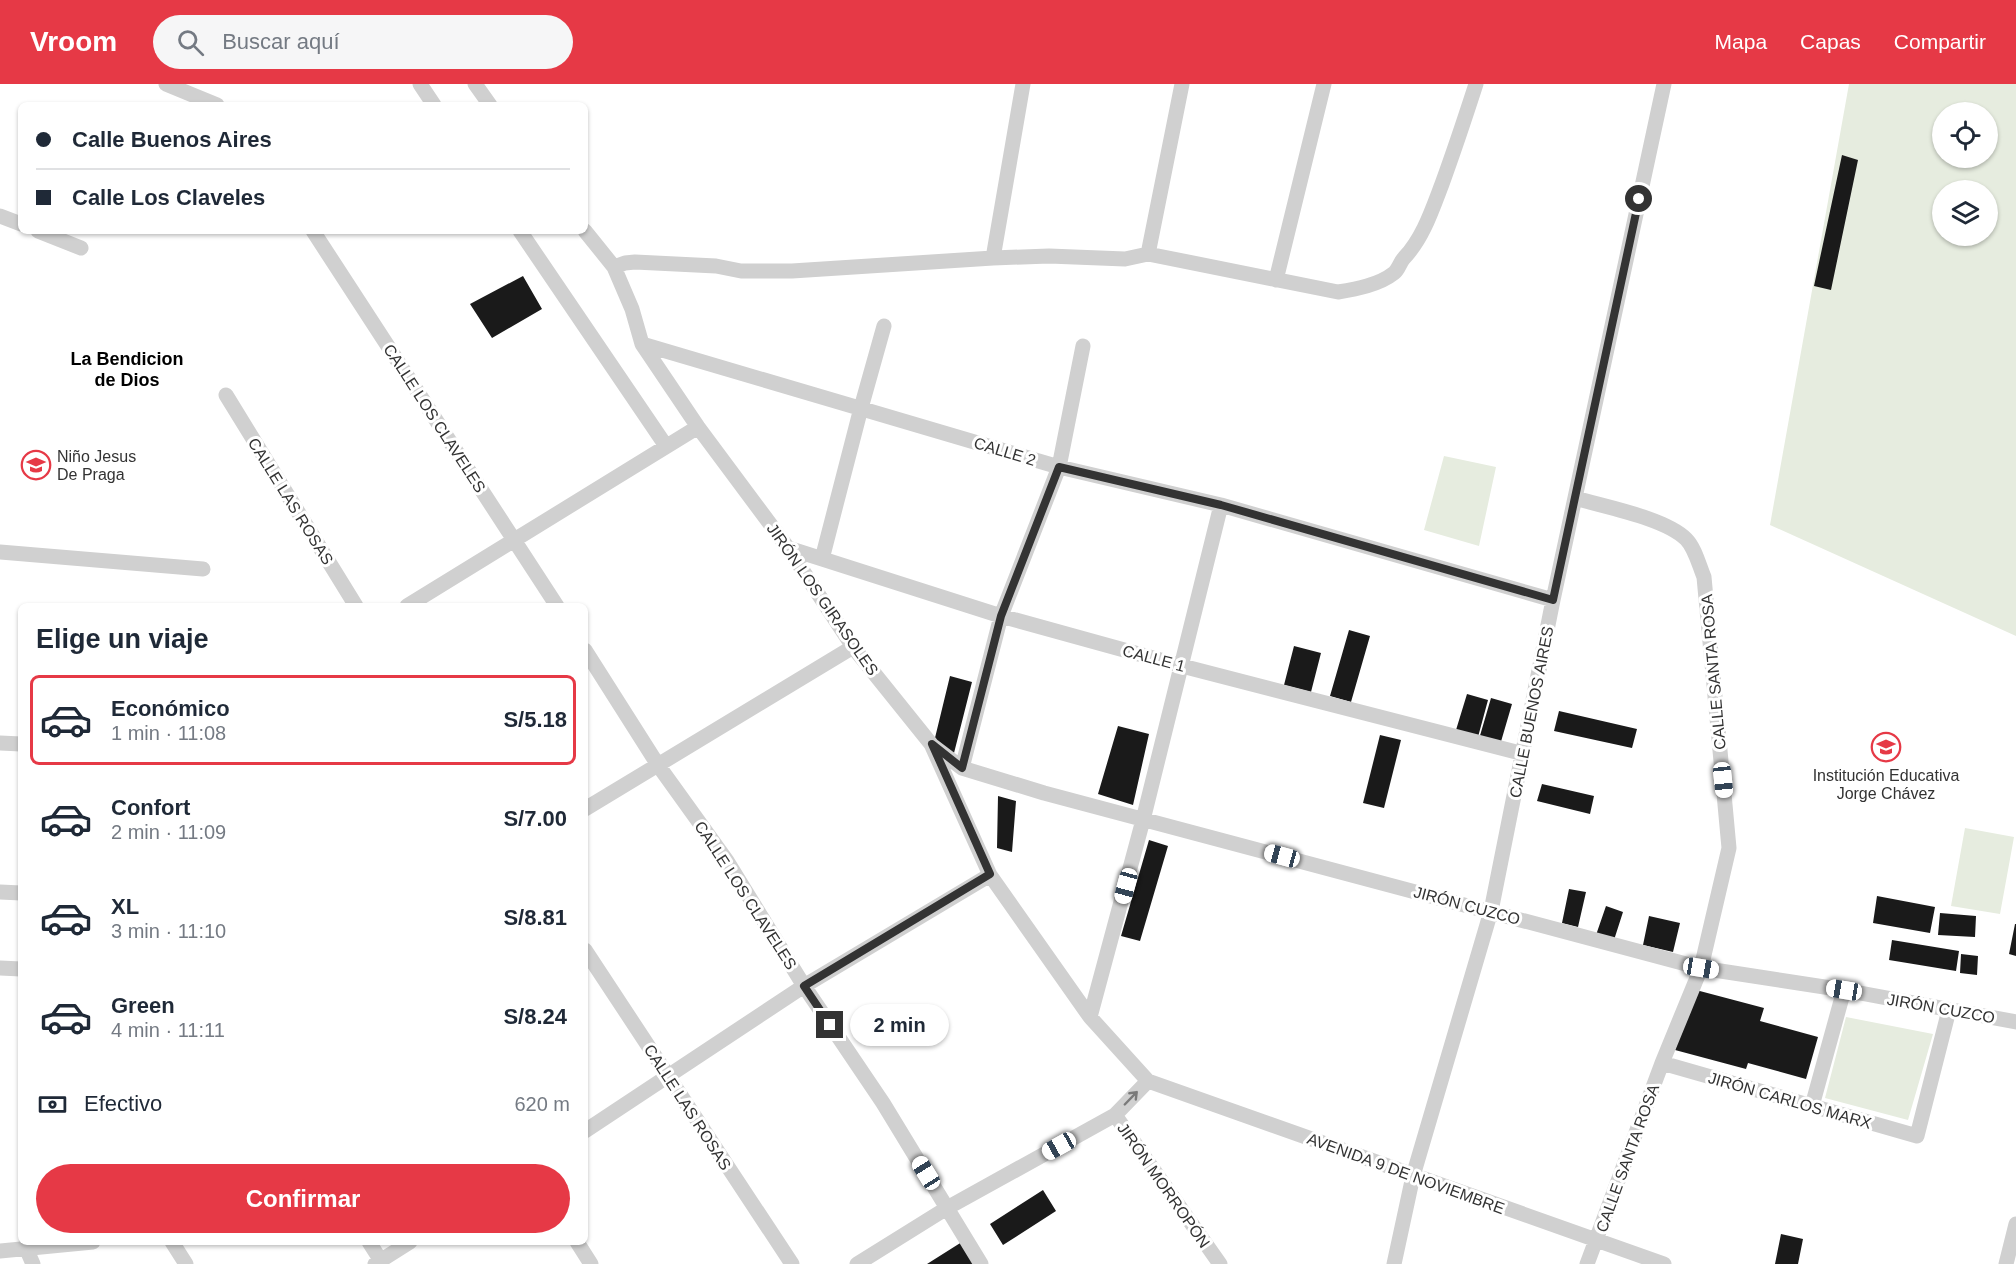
<!DOCTYPE html>
<html lang="es">
<meta charset="utf-8">
<style>
:root{--surface:#fff;--page:#f6f6f7;--text:#1f2937;--muted:#747a83;--line:#e0e1e3;--accent:#e63946}
body{margin:0;font-family:Arial,sans-serif;background:var(--page);color:var(--text);height:100vh;display:flex;flex-direction:column;font-size:22px;white-space:nowrap}
*{box-sizing:border-box;margin:0}
p{font-size:20px;color:var(--muted)}
.icon{flex:none;width:33px;height:33px;fill:none;stroke:currentColor;stroke-width:2;stroke-linecap:round;stroke-linejoin:round}
.map{position:relative;flex:1;overflow:hidden}
.panel{position:absolute;left:18px;top:519px;width:570px;height:642px;display:flex;flex-direction:column;background:var(--surface);border-radius:9px;box-shadow:0 2px 4px #0004}
.panel>*{flex:none}
.guide{position:absolute;left:18px;top:18px;width:570px;height:132px;border-radius:9px;box-shadow:0 2px 4px #0004;display:grid;align-content:center;height:132px;padding:0 18px;background:var(--surface)}
.tools{position:absolute;left:1932px;top:18px;display:grid;gap:12px}
.tools a{display:grid;place-items:center;width:66px;height:66px;border-radius:50%;background:var(--surface);box-shadow:0 2px 4px #0004;font-size:30px}
.end{position:absolute;width:27px;height:27px;margin:-14px;border:8px solid #333;background:#fff;box-shadow:0 0 0 3px #fff}
.from{border-radius:50%}
.bubble{position:absolute;height:42px;border-radius:21px;background:var(--surface);box-shadow:0 2px 4px #0004;font-size:20px;font-weight:800;line-height:42px;text-align:center}
.car{position:absolute;width:18px;height:36px;margin:-18px -9px;border-radius:8px;box-shadow:0 0 4px 2px #0007;background:linear-gradient(#fff 24%,#345 0 40%,#fff 0 76%,#345 0 86%,#fff 0)}
.guide b{display:flex;align-items:center;gap:21px;height:57px;font-size:22px}
.guide b+b{border-top:2px solid var(--line)}
.guide i{width:15px;height:15px;background:var(--text)}
ul{padding:0;list-style:none}
li{display:flex;align-items:center;gap:18px;height:90px;margin:0 12px 9px;padding:0 6px;border:3px solid transparent;border-radius:9px}
li div{flex:1}
li b{display:block;font-size:22px}
li em{font-style:normal;font-weight:800}
li.selected{border-color:var(--accent)}
li>.icon{width:54px;height:54px;stroke-width:1.5}
h2{padding:0 18px;font-size:27px;line-height:72px}
.pay{display:flex;align-items:center;gap:15px;height:66px;padding:0 18px;font-size:22px}
.pay p{margin-inline-start:auto}
.action{display:flex;gap:12px;margin-top:auto;padding:12px 18px}
.action a{flex:1;height:69px;border-radius:36px;background:var(--accent);color:#fff;font-size:24px;font-weight:800;line-height:69px;text-align:center}
header{display:flex;align-items:center;gap:36px;box-sizing:border-box;height:84px;padding:0 30px;background:var(--accent);color:#fff}
header strong{font-size:28px}
nav{display:flex;gap:33px;margin-inline-start:auto;font-size:21px}
.search{width:420px;height:54px;background:var(--page);display:flex;align-items:center;gap:15px;box-sizing:border-box;padding:0 21px;border-radius:33px;color:var(--muted);font-size:22px}
.map>svg:first-child{display:block}
</style>
<header>
<strong>Vroom</strong>
<div class="search"><svg class="icon" aria-label="search" viewBox="0 0 24 24"><circle cx="10" cy="10" r="6"/><path d="M15 15l6 6"/></svg>Buscar aquí</div>
<nav><a>Mapa</a><a>Capas</a><a>Compartir</a></nav>
</header>
<div class="map">
<svg width="2016" height="1180" viewBox="0 0 2016 1180">
<rect width="100%" height="100%" fill="#fff"/>
<!-- green -->
<path fill="#e6ecdf" fill-rule="evenodd" d="M 1849,0 L 2016,0 L 2016,552 L 1770,441 ZM 1942,28 L 1988,28 L 1988,74 L 1942,74 ZM 1942,106 L 1988,106 L 1988,152 L 1942,152 Z
M 1444,372 L 1496,383 L 1479,462 L 1424,446 Z
M 1965,744 L 2014,753 L 2000,830 L 1951,822 Z
M 1846,933 L 1933,950 L 1908,1036 L 1825,1014 Z"/>
<!-- building -->
<path fill="#1a1a1a" d="M 1842,71 L 1858,76 L 1831,206 L 1814,202 Z
M 523,192 L 542,225 L 492,254 L 470,220 Z
M 1349,546 L 1370,552 L 1351,618 L 1330,612 Z
M 1294,562 L 1321,569 L 1311,608 L 1284,601 Z
M 950,592 L 972,598 L 954,669 L 934,658 Z
M 1467,610 L 1488,616 L 1478,653 L 1456,646 Z
M 1491,614 L 1512,620 L 1500,661 L 1479,655 Z
M 1559,627 L 1637,645 L 1632,664 L 1554,647 Z
M 1118,642 L 1149,650 L 1133,721 L 1098,710 Z
M 1380,651 L 1401,656 L 1384,724 L 1363,719 Z
M 1542,700 L 1594,712 L 1590,730 L 1537,717 Z
M 998,712 L 1016,717 L 1012,768 L 997,764 Z
M 1149,756 L 1168,762 L 1140,857 L 1121,852 Z
M 1569,805 L 1586,808 L 1578,843 L 1562,839 Z
M 1877,812 L 1935,823 L 1930,849 L 1873,839 Z
M 1606,822 L 1623,828 L 1614,856 L 1596,851 Z
M 1940,829 L 1976,832 L 1975,853 L 1938,851 Z
M 1649,832 L 1680,839 L 1673,868 L 1643,861 Z
M 2015,840 L 2016,840 L 2016,872 L 2009,870 Z
M 1892,856 L 1959,867 L 1956,887 L 1889,876 Z
M 1961,870 L 1978,872 L 1977,891 L 1960,889 Z
M 1696,906 L 1764,924 L 1760,937 L 1818,953 L 1806,995 L 1748,979 L 1746,985 L 1675,966 Z
M 1043,1106 L 1056,1127 L 1003,1161 L 990,1140 Z
M 1781,1150 L 1803,1155 L 1798,1180 L 1775,1180 Z
M 965,1156 L 974,1180 L 927,1180 Z"/>
<g fill="none" stroke-linecap="round" stroke-linejoin="round">
<!-- street -->
<path stroke="#d0d0d0" stroke-width="15" d="M 166,0 L 217,21
M 420,0 L 434,21
M 475,0 L 490,21
M 0,132 L 21,140
M 38,147 L 81,164
M 313,147 L 557,522
M 520,147 L 666,362
M 585,147 L 614,183 L 632,225 L 642,260 L 698,343 L 788,464 L 853,563 L 931,660 L 990,791 L 1090,933 L 1148,997 L 1664,1180
M 1148,170 L 1182,0
M 993,174 L 1023,0
M 614,183 L 625,179 L 635,178 L 716,182 L 741,187 L 792,187 L 993,174 L 1049,172 L 1125,175 L 1148,170 L 1338,208 C 1356,205 1379,201 1394,189 C 1399,185 1400,178 1404,174 C 1423,154 1432,126 1442,100 C 1454,67 1465,34 1476,0
M 1276,196 L 1324,0
M 642,260 L 1059,383 L 1221,421 L 1553,516
M 226,311 L 356,522
M 1575,414 C 1605,423 1665,434 1686,455 C 1695,464 1699,481 1704,493 L 1729,764 L 1701,884 L 1662,979 L 1587,1180
M 788,464 L 1001,532 L 1182,582 L 1524,670
M 0,468 L 203,485
M 822,475 L 861,324 L 884,242
M 407,522 L 698,343
M 585,566 L 658,681 L 727,777 L 804,902 L 883,1019 L 981,1180
M 0,659 L 21,660
M 933,662 L 962,684 L 1044,709 L 1701,884 L 1844,906 L 2016,938
M 962,684 L 1001,532 L 1059,383 L 1083,262
M 585,725 L 853,563
M 0,808 L 21,809
M 585,866 L 792,1180
M 0,884 L 21,885
M 1090,933 L 1143,736 L 1221,421
M 1662,979 L 1917,1052 L 1949,926
M 1148,997 L 1115,1031 L 1220,1180
M 1812,1022 L 1844,906
M 585,1047 L 804,902 L 990,791
M 172,1158 L 186,1180
M 369,1158 L 383,1180
M 577,1158 L 591,1180
M 26,1164 L 33,1180
M 0,1167 L 93,1158
M 375,1180 L 410,1158
M 857,1180 L 947,1124 L 1115,1031
M 1394,1180 L 1413,1092 L 1491,827 L 1553,516 L 1664,0
M 2006,1180 L 2016,1140"/>
</g>
<!-- one-way arrows -->
<defs><path id="oneway-shaft" d="M-6 0H5M1.5-3L5.5 0L1.5 3" fill="none" stroke-width="1.6" stroke-linecap="round" stroke-linejoin="round" transform="scale(1.5)"/></defs>
<use stroke="#7a7a7a" href="#oneway-shaft" transform="translate(1131 1014) rotate(-46)"/>
<g fill="none" stroke-linecap="round" stroke-linejoin="round">
<!-- route -->
<path stroke="#333" stroke-width="8" d="M 830,941 L 804,902 L 990,790 L 932,660 L 962,684 L 1001,532 L 1059,383 L 1221,421 L 1553,516 L 1639,115"/>
</g>
<!-- icons -->
<defs>
<g id="school-ring" transform="scale(1.5)"><circle r="9.5" fill="#fff" stroke="#e63946" stroke-width="1.5"/><path d="M0-5L7-2L0 1L-7-2ZM-4 1L0 2.5L4 1V4Q0 6-4 4Z" fill="#e63946"/></g>
</defs>
<g fill-rule="evenodd">
<use href="#school-ring" x="36" y="381"/>
<use href="#school-ring" x="1886" y="663"/>
</g>
<g text-anchor="middle" stroke-width="6" stroke-linejoin="round" paint-order="stroke">
<!-- street labels -->
<g font-size="16" fill="#333" stroke="#fff">
<text transform="translate(435 334) rotate(57)" y="6">CALLE LOS CLAVELES</text>
<text transform="translate(1005 367) rotate(17)" y="6">CALLE 2</text>
<text transform="translate(291 417) rotate(58)" y="6">CALLE LAS ROSAS</text>
<text transform="translate(823 515) rotate(55)" y="6">JIRÓN LOS GIRASOLES</text>
<text transform="translate(1154 574) rotate(15)" y="6">CALLE 1</text>
<text transform="translate(1713 588) rotate(-95)" y="6">CALLE SANTA ROSA</text>
<text transform="translate(1531 628) rotate(-79)" y="6">CALLE BUENOS AIRES</text>
<text transform="translate(746 811) rotate(57)" y="6">CALLE LOS CLAVELES</text>
<text transform="translate(1467 821) rotate(15)" y="6">JIRÓN CUZCO</text>
<text transform="translate(1941 924) rotate(10)" y="6">JIRÓN CUZCO</text>
<text transform="translate(1790 1016) rotate(16)" y="6">JIRÓN CARLOS MARX</text>
<text transform="translate(688 1023) rotate(57)" y="6">CALLE LAS ROSAS</text>
<text transform="translate(1627 1074) rotate(-70)" y="6">CALLE SANTA ROSA</text>
<text transform="translate(1406 1089) rotate(20)" y="6">AVENIDA 9 DE NOVIEMBRE</text>
<text transform="translate(1164 1101) rotate(55)" y="6">JIRÓN MORROPÓN</text>
</g>
<!-- poi labels -->
<g font-size="16" fill="#333" stroke="#fff" text-anchor="start">
<text x="57" y="378">Niño Jesus<tspan x="57" dy="18">De Praga</tspan></text>
<text x="1886" y="697" text-anchor="middle">Institución Educativa<tspan x="1886" dy="18">Jorge Chávez</tspan></text>
</g>
<!-- neighbourhood labels -->
<g font-size="18" font-weight="bold" fill="#000" stroke="#fff">
<text x="127" y="281">La Bendicion<tspan x="127" dy="21">de Dios</tspan></text>
</g>
</g>
</svg>
<div class="tools">
<a><svg class="icon" aria-label="locate" viewBox="0 0 24 24"><circle cx="12" cy="12" r="6"/><path d="M12 2v4M12 18v4M2 12h4M18 12h4"/></svg></a>
<a><svg class="icon" aria-label="layers" viewBox="0 0 24 24"><path d="M12 4l9 5-9 5-9-5zM3 14l9 5 9-5"/></svg></a>
</div>
<i class="end from" style="left:1639px;top:115px"></i>
<i class="end" style="left:830px;top:941px"></i>
<div class="bubble" style="left:850px;top:920px;width:99px">2 min</div>
<i class="car" style="left:1723px;top:696px;rotate:174deg"></i>
<i class="car" style="left:1282px;top:772px;rotate:285deg"></i>
<i class="car" style="left:1126px;top:802px;rotate:195deg"></i>
<i class="car" style="left:1701px;top:884px;rotate:99deg"></i>
<i class="car" style="left:1844px;top:906px;rotate:279deg"></i>
<i class="car" style="left:1059px;top:1062px;rotate:241deg"></i>
<i class="car" style="left:926px;top:1089px;rotate:328deg"></i>
<div class="guide">
<b><i class="from"></i>Calle Buenos Aires</b>
<b><i></i>Calle Los Claveles</b>
</div>
<section class="panel">
<h2>Elige un viaje</h2>
<ul>
<li class="selected"><svg class="icon" aria-label="car" viewBox="0 0 24 24"><path d="M5 17H2v-5l4-1 3-4h7l3 4 3 1v5h-3M9 17h6M6 11h13"/><circle cx="7" cy="17" r="2"/><circle cx="17" cy="17" r="2"/></svg><div><b>Económico</b><p>1 min · 11:08</p></div><em>S/5.18</em></li>
<li><svg class="icon" aria-label="car" viewBox="0 0 24 24"><path d="M5 17H2v-5l4-1 3-4h7l3 4 3 1v5h-3M9 17h6M6 11h13"/><circle cx="7" cy="17" r="2"/><circle cx="17" cy="17" r="2"/></svg><div><b>Confort</b><p>2 min · 11:09</p></div><em>S/7.00</em></li>
<li><svg class="icon" aria-label="car" viewBox="0 0 24 24"><path d="M5 17H2v-5l4-1 3-4h7l3 4 3 1v5h-3M9 17h6M6 11h13"/><circle cx="7" cy="17" r="2"/><circle cx="17" cy="17" r="2"/></svg><div><b>XL</b><p>3 min · 11:10</p></div><em>S/8.81</em></li>
<li><svg class="icon" aria-label="car" viewBox="0 0 24 24"><path d="M5 17H2v-5l4-1 3-4h7l3 4 3 1v5h-3M9 17h6M6 11h13"/><circle cx="7" cy="17" r="2"/><circle cx="17" cy="17" r="2"/></svg><div><b>Green</b><p>4 min · 11:11</p></div><em>S/8.24</em></li>
</ul>
<div class="pay"><svg class="icon" aria-label="cash" viewBox="0 0 24 24"><path d="M3 7h18v10H3z"/><circle cx="12" cy="12" r="2"/></svg>Efectivo<p>620 m</p></div>
<div class="action"><a>Confirmar</a></div>
</section>
</div>
